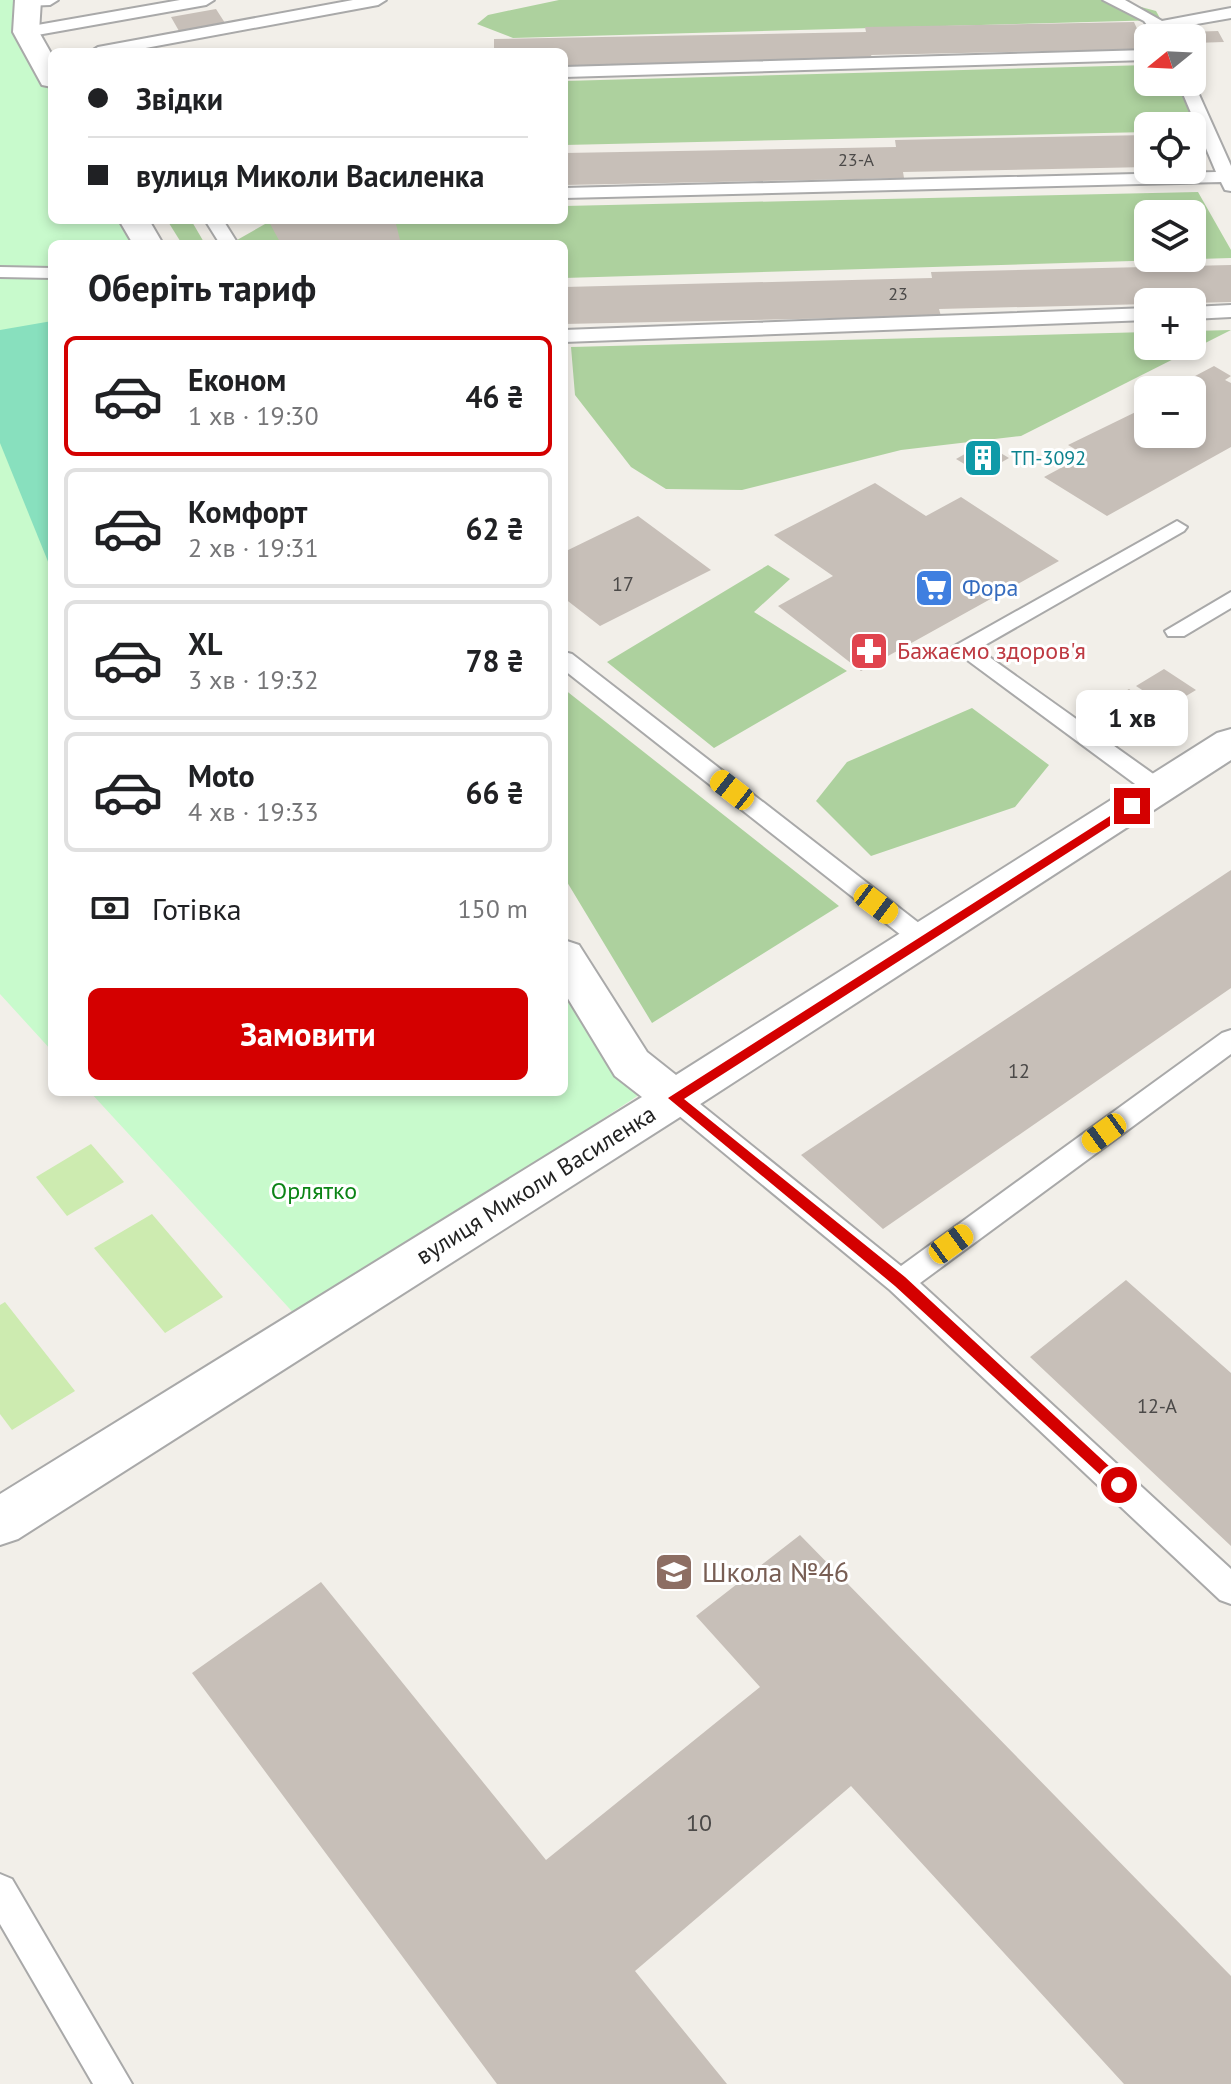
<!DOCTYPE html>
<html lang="uk">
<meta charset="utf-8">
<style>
:root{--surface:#fff;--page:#f6f6f6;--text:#202124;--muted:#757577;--line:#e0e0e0;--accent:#d40000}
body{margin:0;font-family:"PT Sans",sans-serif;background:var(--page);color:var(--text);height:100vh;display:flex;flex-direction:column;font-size:30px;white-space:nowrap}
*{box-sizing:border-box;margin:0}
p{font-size:26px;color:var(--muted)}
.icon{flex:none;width:44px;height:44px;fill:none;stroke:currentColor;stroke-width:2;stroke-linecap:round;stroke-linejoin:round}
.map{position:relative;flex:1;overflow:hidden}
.sheet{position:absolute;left:48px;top:240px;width:520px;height:856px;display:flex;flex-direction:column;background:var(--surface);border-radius:12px;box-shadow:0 4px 12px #0003}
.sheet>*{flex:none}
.banner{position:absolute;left:48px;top:48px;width:520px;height:176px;border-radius:12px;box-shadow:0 4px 12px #0003;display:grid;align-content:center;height:176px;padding:0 40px;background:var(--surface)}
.needle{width:52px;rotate:252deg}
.buttons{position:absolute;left:1134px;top:24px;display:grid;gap:16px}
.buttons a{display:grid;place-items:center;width:72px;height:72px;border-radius:12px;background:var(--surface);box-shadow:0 4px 12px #0003;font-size:40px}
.end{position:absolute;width:36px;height:36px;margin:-18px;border:10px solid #d40000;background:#fff;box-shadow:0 0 0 4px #fff}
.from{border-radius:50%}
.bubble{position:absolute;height:56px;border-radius:12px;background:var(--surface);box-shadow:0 4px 12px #0003;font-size:26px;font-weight:700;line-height:56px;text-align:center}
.car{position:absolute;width:24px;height:48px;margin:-24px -12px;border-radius:10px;box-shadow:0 0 6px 2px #0007;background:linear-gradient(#f5c518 24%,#345 0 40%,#f5c518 0 76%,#345 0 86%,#f5c518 0)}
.banner b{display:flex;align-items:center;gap:28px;height:76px;font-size:30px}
.banner b+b{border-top:2px solid var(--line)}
.banner i{width:20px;height:20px;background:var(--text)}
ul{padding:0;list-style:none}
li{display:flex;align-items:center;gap:24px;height:120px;margin:0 16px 12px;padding:0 24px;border:4px solid var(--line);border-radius:12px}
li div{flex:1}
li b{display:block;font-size:30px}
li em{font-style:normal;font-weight:700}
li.current{border-color:var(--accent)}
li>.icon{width:72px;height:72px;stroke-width:1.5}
h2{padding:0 40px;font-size:36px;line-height:96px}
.pay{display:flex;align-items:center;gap:20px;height:88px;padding:0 40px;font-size:30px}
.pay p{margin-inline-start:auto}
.action{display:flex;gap:16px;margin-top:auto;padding:16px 40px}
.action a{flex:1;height:92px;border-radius:12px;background:var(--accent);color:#fff;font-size:32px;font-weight:700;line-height:92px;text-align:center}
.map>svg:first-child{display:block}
</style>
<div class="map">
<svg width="1231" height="2084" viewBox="0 0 1231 2084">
<rect width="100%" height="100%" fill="#f2efe9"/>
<!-- grass -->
<path fill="#cdebb0" d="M 91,1144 L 124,1182 L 67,1216 L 36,1177 Z
M 152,1214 L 223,1297 L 165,1333 L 94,1248 Z
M 5,1302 L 75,1391 L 12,1430 L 0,1414 L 0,1305 Z"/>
<!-- forest -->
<path fill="#add19e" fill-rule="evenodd" d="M 559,0 L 1115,0 L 1156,11 L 1161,20 L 513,38 L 477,24 L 488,15 Z
M 1148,65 L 1148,82 L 1188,82 L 1193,131 L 1192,126 L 1148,126 L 1148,132 L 564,145 L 564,81 Z
M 1198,192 L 1231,250 L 1231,258 L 564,278 L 564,244 L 230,244 L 265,224 L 291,220 L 564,220 L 564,206 ZM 1148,214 L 1192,214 L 1192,258 L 1148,258 Z
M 167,220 L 191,220 L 205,244 L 182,244 Z
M 1231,330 L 1021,436 L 901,450 L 742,490 L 666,489 L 631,467 L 575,395 L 571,347 L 1148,332 L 1148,346 L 1192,346 L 1192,331 Z
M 768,565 L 790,579 L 754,612 L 847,671 L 714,748 L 607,662 Z
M 564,689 L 839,906 L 652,1023 L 564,877 Z
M 972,708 L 1049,765 L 1015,807 L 871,856 L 816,801 L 847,762 Z"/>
<!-- park -->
<path fill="#c8facc" d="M 0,0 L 25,0 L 38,63 L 52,88 L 52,220 L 129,220 L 143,244 L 52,244 L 52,1051 L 0,994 Z
M 564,972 L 651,1087 L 299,1319 L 90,1092 L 564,1092 Z"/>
<!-- pitch -->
<path fill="#88e0be" d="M 52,321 L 52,563 L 49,564 L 0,443 L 0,330 Z"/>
<!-- building -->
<path fill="#c7bfb8" d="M 216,9 L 225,23 L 179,31 L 171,17 Z
M 1134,22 L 1146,49 L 871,55 L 873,60 L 564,66 L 564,52 L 494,52 L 494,39 L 866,32 L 865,27 Z
M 1218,31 L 1224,42 L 1194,43 L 1188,32 Z
M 1148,135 L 1148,167 L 903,172 L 904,178 L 564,185 L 564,153 L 896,147 L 895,140 Z
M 268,220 L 395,220 L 401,244 L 281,244 Z
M 1231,265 L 1231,302 L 939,309 L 941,316 L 564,324 L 564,287 L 932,278 L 931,272 Z
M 1214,366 L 1231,376 L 1225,380 L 1231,383 L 1231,447 L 1107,516 L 1044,477 L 1085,455 L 1068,445 L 1148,406 L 1148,434 L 1192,434 L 1192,390 L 1178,390 L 1183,388 L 1178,385 Z
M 984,443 L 1009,458 L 981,474 L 956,459 Z
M 875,483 L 926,516 L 961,497 L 1059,561 L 861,671 L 778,606 L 833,576 L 774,535 Z
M 638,516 L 711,570 L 600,626 L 564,598 L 564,552 Z
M 1164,669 L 1196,690 L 1168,707 L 1136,686 Z
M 1129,689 L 1162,712 L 1126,733 L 1093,710 Z
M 1231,870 L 1231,988 L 883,1229 L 801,1155 Z
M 1126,1280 L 1231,1373 L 1231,1546 L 1030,1357 Z
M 800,1535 L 1231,1976 L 1231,2084 L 1124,2084 L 851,1786 L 635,1971 L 727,2084 L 497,2084 L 192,1673 L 321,1582 L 546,1860 L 760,1687 L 696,1616 Z"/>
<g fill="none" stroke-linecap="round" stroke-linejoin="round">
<!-- lane casing -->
<g stroke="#a9a9a9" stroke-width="4">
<path id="lane" d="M 24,0 L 58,0 L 50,5 L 25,6 Z
M 180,0 L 214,0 L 206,5 L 26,37 L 18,32 L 26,27 Z
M 353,0 L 386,0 L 378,5 L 124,52 L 90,52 L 98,47 Z
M 1103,0 L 1125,0 L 1162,21 L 1231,8 L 1231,18 L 1168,29 L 1173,38 L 1157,38 L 1144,21 Z
M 1148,50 L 1148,60 L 564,77 L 564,67 Z
M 1192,79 L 1231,166 L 1231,191 L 1225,190 L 1221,182 L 564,198 L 564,188 L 1216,172 L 1178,82 L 1192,82 Z
M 205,220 L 223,220 L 238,244 L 220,244 Z
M 0,267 L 52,268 L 52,278 L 0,277 Z
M 1231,305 L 1231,317 L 1192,319 L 1192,307 Z
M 1148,308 L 1148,320 L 564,342 L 564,330 Z
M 1177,521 L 1187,527 L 1184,531 L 978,649 L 1166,783 L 1170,789 L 1158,797 L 1150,795 L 951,648 Z
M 1231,592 L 1231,608 L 1184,636 L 1168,636 L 1165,631 Z
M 564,652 L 572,654 L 933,934 L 936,940 L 933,946 L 915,946 L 564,670 Z
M 1231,1030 L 1231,1054 L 920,1283 L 1231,1569 L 1231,1604 L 1220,1600 L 890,1290 L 666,1105 L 662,1098 L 666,1091 L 675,1088 L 684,1091 L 901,1266 L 1222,1033 Z
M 0,1874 L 12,1879 L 132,2084 L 93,2084 L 0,1924 Z"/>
</g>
<!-- street casing -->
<g stroke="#a9a9a9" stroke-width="4">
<path id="street" d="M 15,0 L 41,0 L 39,32 L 52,55 L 52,87 L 42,85 L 13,32 Z
M 119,220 L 149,220 L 163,244 L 133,244 Z
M 1231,729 L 1231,760 L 691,1110 L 18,1539 L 0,1545 L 0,1494 L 642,1097 L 615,1076 L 564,992 L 564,940 L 579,945 L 647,1052 L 676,1075 L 1217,733 Z"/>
</g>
<!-- lane -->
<use href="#lane" fill="#fff" fill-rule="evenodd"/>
<!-- street -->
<use href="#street" fill="#fff" fill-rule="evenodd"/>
</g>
<!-- route -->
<path fill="#d40000" d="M 1132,802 L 1138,806 L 1136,809 L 684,1099 L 905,1277 L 1124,1480 L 1126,1485 L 1119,1492 L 895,1286 L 668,1098 Z"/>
<!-- icons -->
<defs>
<g id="building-square" transform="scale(2)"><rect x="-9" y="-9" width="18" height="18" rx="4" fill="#0f9aa8" stroke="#fff"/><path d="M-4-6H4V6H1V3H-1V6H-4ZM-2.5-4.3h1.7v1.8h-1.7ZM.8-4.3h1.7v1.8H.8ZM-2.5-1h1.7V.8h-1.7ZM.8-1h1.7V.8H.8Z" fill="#fff"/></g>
<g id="supermarket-square" transform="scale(2)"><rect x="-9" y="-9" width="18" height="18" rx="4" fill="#3f7fe0" stroke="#fff"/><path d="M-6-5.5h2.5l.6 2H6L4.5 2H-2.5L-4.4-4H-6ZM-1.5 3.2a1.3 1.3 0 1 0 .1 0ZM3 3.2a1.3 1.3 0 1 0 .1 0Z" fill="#fff"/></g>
<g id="pharmacy-square" transform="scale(2)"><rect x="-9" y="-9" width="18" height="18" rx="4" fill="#e0444e" stroke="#fff"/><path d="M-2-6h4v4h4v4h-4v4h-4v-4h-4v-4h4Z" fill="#fff"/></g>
<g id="school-square" transform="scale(2)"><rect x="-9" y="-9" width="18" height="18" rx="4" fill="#8d6e63" stroke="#fff"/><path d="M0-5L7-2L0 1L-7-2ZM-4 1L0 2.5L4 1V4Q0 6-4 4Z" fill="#fff"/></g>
</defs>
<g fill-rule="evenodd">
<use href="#building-square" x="983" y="458"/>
<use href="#supermarket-square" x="934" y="588"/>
<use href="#pharmacy-square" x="869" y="651"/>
<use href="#school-square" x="674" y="1572"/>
</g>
<g text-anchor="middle" stroke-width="6" stroke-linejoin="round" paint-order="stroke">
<!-- far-number labels -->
<g font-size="18" fill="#4b4948">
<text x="856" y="166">23-А</text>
<text x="898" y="300">23</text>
</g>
<!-- far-culture labels -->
<g font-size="20" fill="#0d838f" stroke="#fff" text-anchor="start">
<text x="1011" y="465">ТП-3092</text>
</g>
<!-- number labels -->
<g font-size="20" fill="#4b4948">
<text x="623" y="591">17</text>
<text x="1019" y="1078">12</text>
<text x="1157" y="1413">12-А</text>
</g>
<!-- shop labels -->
<g font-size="24" fill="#366cbe" stroke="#fff" text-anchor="start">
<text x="962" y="596">Фора</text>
</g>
<!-- health labels -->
<g font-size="24" fill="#be3a42" stroke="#fff" text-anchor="start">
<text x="897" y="659">Бажаємо здоров'я</text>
</g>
<!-- street labels -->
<g font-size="24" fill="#222" stroke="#fff">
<text transform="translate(536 1185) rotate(-32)" y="8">вулиця Миколи Василенка</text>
</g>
<!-- park labels -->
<g font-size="24" fill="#0c8416" stroke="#fff">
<text x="314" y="1199">Орлятко</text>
</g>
<!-- near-number labels -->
<g font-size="24" fill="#4b4948">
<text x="699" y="1831">10</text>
</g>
<!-- near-education labels -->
<g font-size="28" fill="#785e54" stroke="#fff" text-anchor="start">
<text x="702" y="1582">Школа №46</text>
</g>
</g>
</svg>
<div class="buttons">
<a><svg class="needle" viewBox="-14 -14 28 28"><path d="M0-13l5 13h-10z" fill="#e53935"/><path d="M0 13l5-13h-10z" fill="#757577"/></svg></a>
<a><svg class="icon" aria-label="locate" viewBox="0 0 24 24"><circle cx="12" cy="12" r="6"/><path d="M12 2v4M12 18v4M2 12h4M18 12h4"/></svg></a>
<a><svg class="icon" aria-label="layers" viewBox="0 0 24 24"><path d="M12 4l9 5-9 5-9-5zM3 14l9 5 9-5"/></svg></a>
<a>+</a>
<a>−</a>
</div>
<i class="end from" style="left:1119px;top:1485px"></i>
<i class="end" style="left:1132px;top:806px"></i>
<div class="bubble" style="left:1076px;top:690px;width:112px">1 хв</div>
<i class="car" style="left:732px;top:790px;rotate:308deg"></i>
<i class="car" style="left:876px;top:904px;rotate:127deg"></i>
<i class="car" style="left:1104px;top:1133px;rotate:234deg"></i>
<i class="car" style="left:951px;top:1244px;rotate:54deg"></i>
<div class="banner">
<b><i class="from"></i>Звідки</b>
<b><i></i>вулиця Миколи Василенка</b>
</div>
<section class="sheet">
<h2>Оберіть тариф</h2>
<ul>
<li class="current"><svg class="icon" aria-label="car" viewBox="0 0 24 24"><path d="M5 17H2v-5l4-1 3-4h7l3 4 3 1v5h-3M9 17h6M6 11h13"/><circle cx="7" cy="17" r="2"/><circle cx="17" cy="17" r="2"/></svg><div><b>Економ</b><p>1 хв · 19:30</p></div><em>46 ₴</em></li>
<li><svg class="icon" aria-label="car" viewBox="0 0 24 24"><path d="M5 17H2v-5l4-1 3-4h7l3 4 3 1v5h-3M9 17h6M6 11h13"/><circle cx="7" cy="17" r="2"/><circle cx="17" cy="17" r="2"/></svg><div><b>Комфорт</b><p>2 хв · 19:31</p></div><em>62 ₴</em></li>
<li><svg class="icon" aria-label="car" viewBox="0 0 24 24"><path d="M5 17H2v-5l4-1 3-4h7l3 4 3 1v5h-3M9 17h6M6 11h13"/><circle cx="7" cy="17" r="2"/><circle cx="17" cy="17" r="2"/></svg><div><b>XL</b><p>3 хв · 19:32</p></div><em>78 ₴</em></li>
<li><svg class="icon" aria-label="car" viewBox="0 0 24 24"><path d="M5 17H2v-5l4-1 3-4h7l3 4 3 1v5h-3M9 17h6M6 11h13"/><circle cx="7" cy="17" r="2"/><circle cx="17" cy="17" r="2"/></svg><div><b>Moto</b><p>4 хв · 19:33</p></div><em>66 ₴</em></li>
</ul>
<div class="pay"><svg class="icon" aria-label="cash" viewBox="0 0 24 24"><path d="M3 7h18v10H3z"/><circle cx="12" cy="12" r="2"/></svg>Готівка<p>150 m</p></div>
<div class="action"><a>Замовити</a></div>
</section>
</div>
